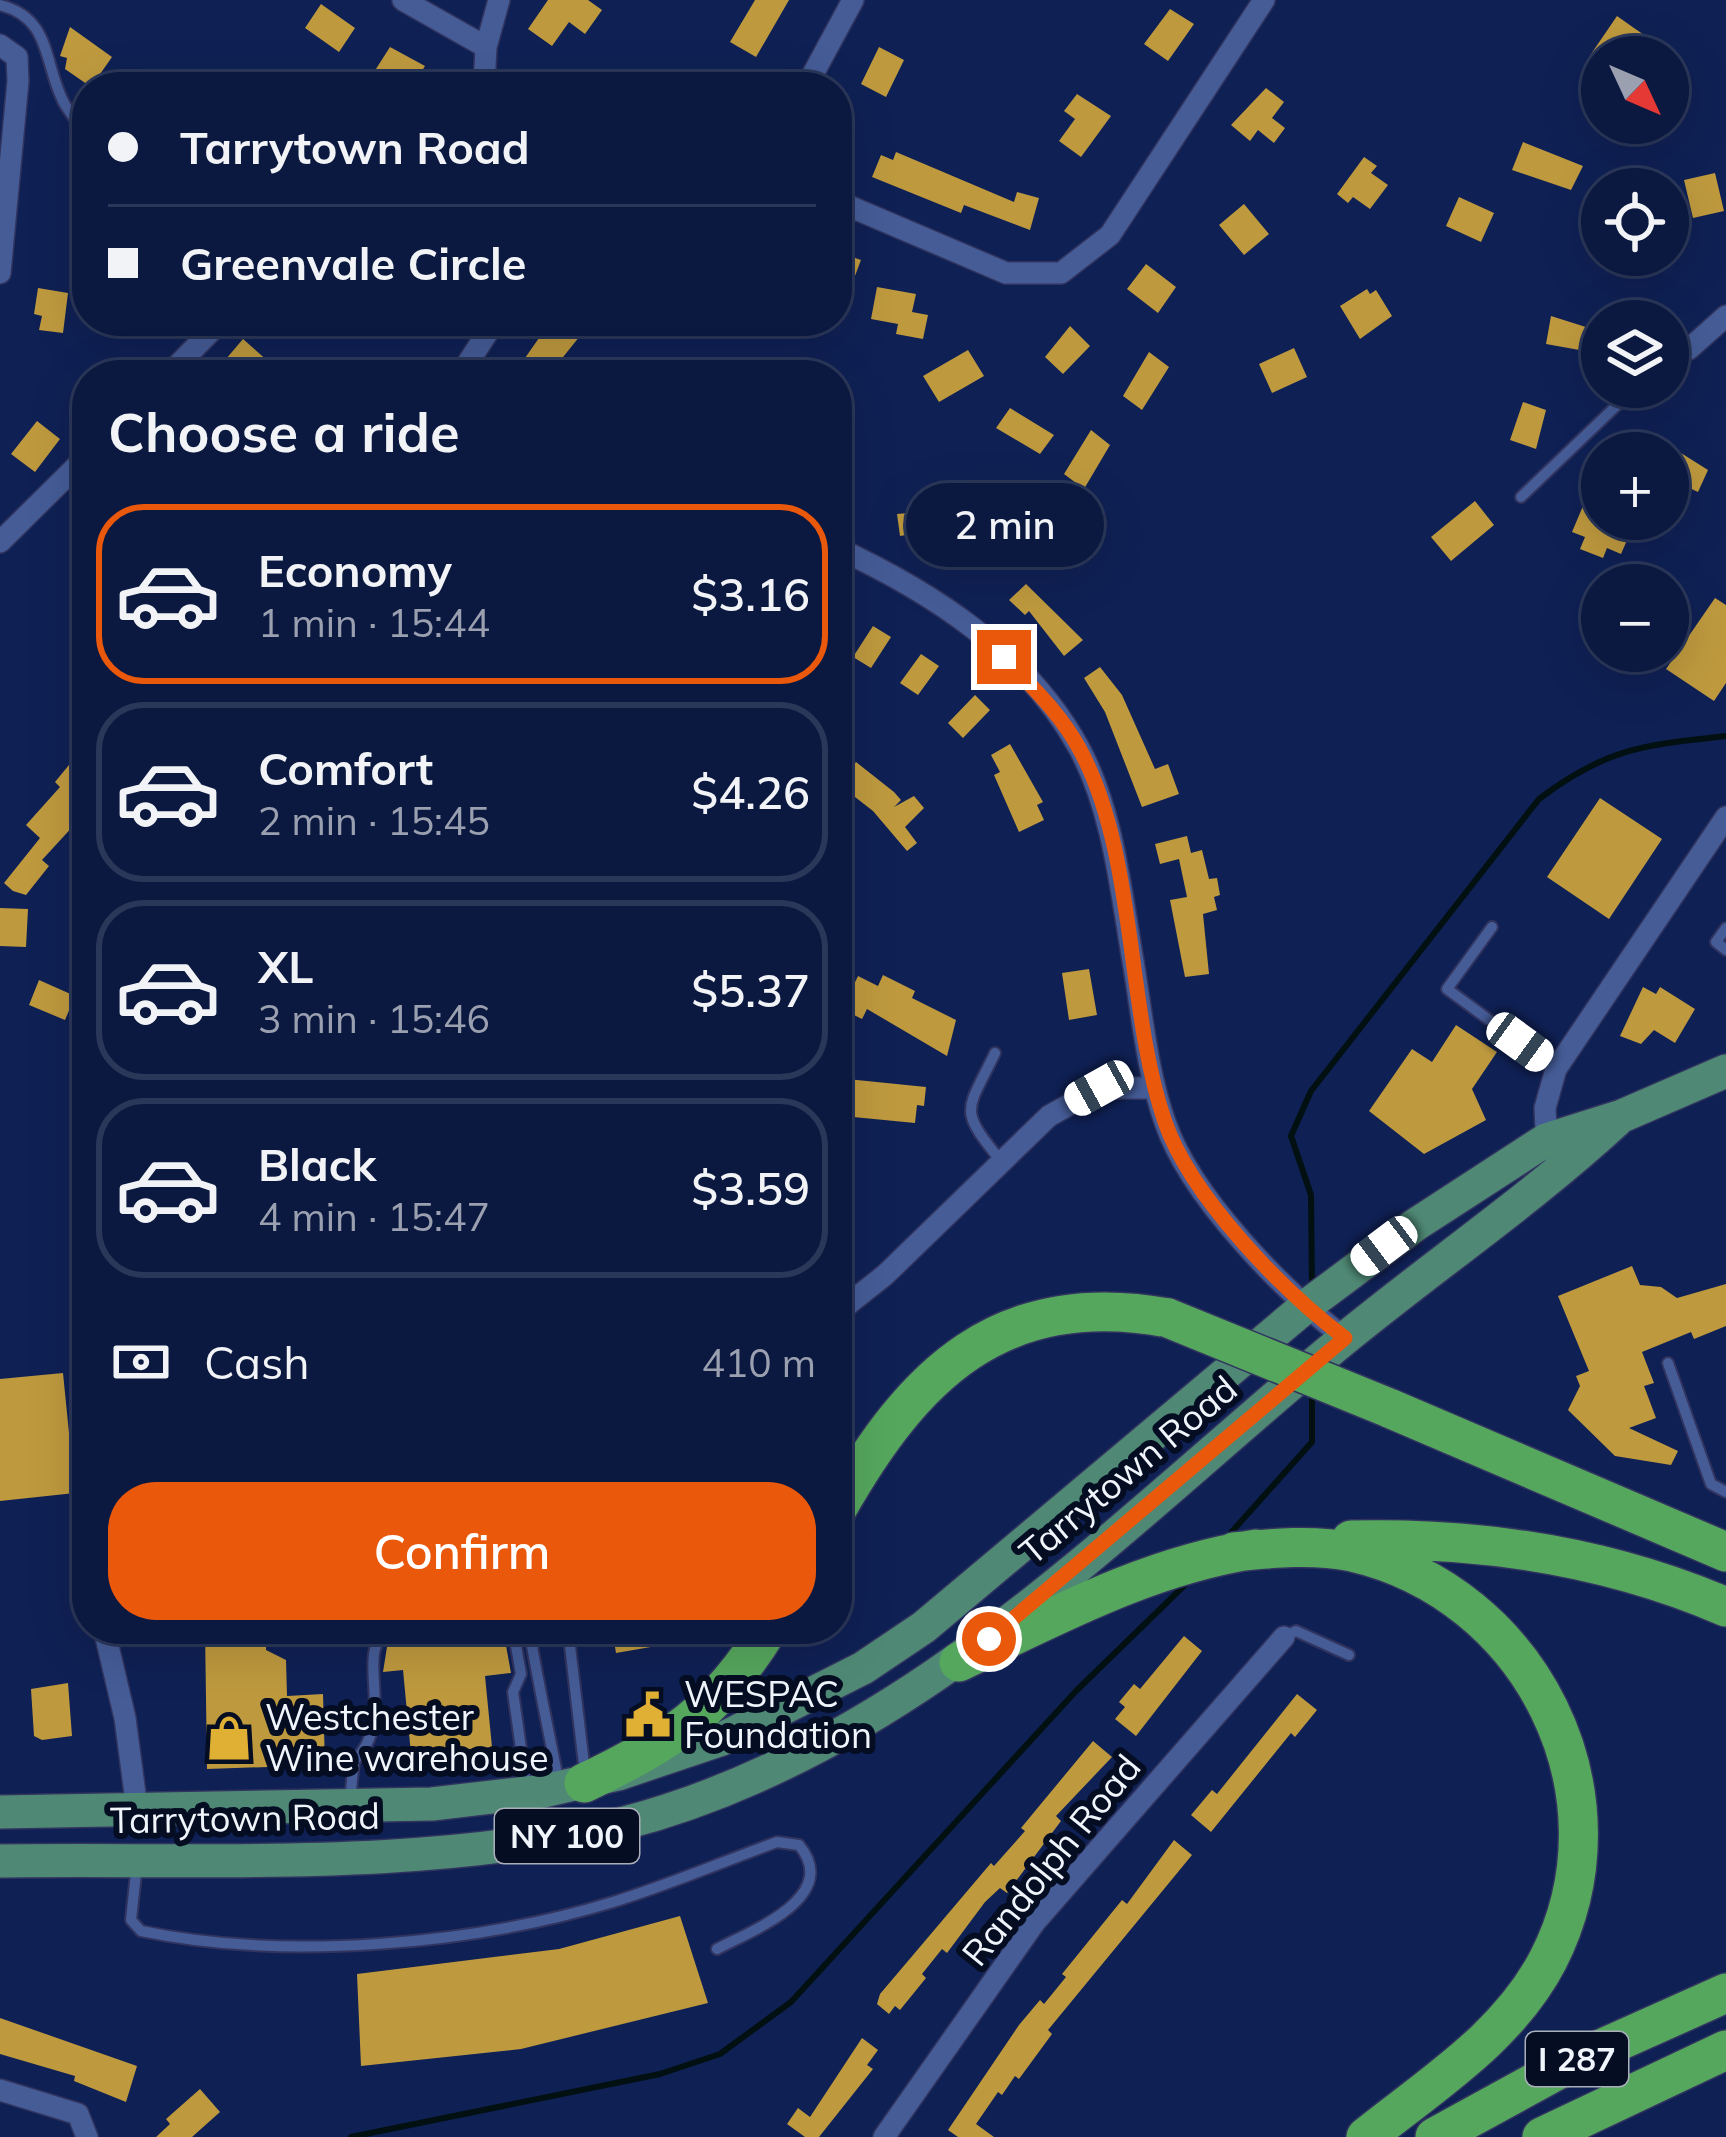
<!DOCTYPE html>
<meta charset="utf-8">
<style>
:root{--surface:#0b183f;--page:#19254a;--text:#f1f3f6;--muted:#9aa0b0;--line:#2b3759;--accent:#ea580c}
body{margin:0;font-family:Mulish,sans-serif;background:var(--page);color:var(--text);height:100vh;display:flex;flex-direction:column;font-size:45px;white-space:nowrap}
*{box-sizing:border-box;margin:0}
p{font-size:39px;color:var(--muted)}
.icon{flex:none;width:66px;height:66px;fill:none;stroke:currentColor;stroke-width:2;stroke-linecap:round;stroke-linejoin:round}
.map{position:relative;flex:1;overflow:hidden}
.details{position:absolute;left:72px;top:360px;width:780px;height:1284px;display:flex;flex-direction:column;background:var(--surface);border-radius:48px;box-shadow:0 12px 48px #0002,0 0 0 3px var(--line)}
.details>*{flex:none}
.guide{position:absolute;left:72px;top:72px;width:780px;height:264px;border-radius:48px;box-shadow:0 12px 48px #0002,0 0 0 3px var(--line);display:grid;align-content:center;height:264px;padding:0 36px;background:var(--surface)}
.needle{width:78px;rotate:134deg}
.controls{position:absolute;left:1581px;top:36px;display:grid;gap:24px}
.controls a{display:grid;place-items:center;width:108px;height:108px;border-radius:50%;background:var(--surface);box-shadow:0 12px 48px #0002,0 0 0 3px var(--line);font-size:60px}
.end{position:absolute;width:54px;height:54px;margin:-27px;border:15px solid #ea580c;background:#fff;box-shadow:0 0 0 6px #fff}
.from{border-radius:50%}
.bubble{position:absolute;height:84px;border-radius:42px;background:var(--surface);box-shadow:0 12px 48px #0002,0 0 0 3px var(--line);font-size:39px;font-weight:600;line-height:84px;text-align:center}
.car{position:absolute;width:36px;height:72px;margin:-36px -18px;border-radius:15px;box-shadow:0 0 9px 3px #0007;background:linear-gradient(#fff 24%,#345 0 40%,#fff 0 76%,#345 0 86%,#fff 0)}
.guide b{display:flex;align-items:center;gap:42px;height:114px;font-size:45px}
.guide b+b{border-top:3px solid var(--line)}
.guide i{width:30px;height:30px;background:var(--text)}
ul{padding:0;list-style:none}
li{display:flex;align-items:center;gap:36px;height:180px;margin:0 24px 18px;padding:0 12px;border:6px solid var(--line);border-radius:48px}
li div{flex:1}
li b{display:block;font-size:45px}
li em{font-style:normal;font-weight:600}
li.current{border-color:var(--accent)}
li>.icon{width:108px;height:108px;stroke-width:1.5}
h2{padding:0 36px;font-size:54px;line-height:144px}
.pay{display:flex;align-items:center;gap:30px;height:132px;padding:0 36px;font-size:45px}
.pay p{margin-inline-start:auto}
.cta{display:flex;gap:24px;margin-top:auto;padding:24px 36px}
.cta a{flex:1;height:138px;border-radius:48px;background:var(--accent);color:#fff;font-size:48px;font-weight:600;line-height:138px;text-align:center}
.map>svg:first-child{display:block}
</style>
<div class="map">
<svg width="1726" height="2137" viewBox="0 0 1726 2137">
<rect width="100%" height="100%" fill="#0f2054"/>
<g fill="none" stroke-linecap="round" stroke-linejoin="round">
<!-- stream -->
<path stroke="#021012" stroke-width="6" d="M 1312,1287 L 1311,1195 L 1291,1136 L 1311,1091 L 1539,799 C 1606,748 1644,745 1726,736
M 1228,1536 L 1312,1442 L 1312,1389
M 351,2137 L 660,2074 L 720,2054 L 791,2002 L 1076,1691 L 1191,1579"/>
</g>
<!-- building -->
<path fill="#be993e" d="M 548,0 L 588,0 L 602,10 L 585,34 L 569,22 L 552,46 L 528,29 Z
M 755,0 L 789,0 L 756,57 L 730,42 Z
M 321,4 L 355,28 L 339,52 L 305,28 Z
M 1170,9 L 1194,24 L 1168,61 L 1144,44 Z
M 1617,16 L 1634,28 L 1676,57 L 1589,57 Z
M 70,27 L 112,57 L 91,87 L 65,69 L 67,58 L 60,56 Z
M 390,47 L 425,66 L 412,87 L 397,87 L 374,72 Z
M 879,47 L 904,60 L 886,97 L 861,84 Z
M 1266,88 L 1284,102 L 1272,118 L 1285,128 L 1274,143 L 1258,130 L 1250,141 L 1231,125 Z
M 1077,94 L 1111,116 L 1081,157 L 1059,141 L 1075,119 L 1064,111 Z
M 1523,142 L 1583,166 L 1571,190 L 1512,170 Z
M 896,152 L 1014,202 L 1017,192 L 1039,198 L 1030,230 L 964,205 L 961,213 L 872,177 L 881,155 L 893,160 Z
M 1364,157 L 1377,166 L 1371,173 L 1388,185 L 1370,209 L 1353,197 L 1348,203 L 1337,194 Z
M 1715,173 L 1724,211 L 1693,218 L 1684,180 Z
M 1459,197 L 1494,213 L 1481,242 L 1446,226 Z
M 1244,204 L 1269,234 L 1244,255 L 1219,225 Z
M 844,254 L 861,260 L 839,318 L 837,272 Z
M 1146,264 L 1176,287 L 1158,313 L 1127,289 Z
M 877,287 L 916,294 L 912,312 L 928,315 L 923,339 L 896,334 L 898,324 L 871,319 Z
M 38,288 L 68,293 L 63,333 L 39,330 L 42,316 L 34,314 Z
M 1367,289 L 1370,294 L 1376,290 L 1392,316 L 1360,339 L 1340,306 Z
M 1551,316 L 1589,328 L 1585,351 L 1546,344 Z
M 556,322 L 580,336 L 551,372 L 525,358 L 546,328 L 551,331 Z
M 1070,326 L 1090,346 L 1063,374 L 1045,357 Z
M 243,339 L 270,363 L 260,375 L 230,375 L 220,366 Z
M 1294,348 L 1307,377 L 1272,393 L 1259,364 Z
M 968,350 L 984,376 L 939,402 L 923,376 Z
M 1149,352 L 1169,367 L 1142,410 L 1123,396 Z
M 1523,402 L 1546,410 L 1536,449 L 1510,440 Z
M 1010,408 L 1054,435 L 1040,454 L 996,428 Z
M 37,421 L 60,439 L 35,472 L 11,454 Z
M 1091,430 L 1110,445 L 1084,489 L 1064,474 Z
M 1673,448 L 1708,470 L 1698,492 L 1668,478 Z
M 1475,501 L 1494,525 L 1451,561 L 1431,537 Z
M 1583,506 L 1631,531 L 1621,554 L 1607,548 L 1603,558 L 1580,549 L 1585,537 L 1572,532 Z
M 951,509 L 953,527 L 900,536 L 897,514 Z
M 1026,584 L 1083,640 L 1064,656 L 1029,611 L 1025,615 L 1009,600 Z
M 1715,598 L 1726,605 L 1726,683 L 1714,701 L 1666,669 Z
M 873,626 L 891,637 L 871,668 L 853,657 Z
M 921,654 L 939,666 L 918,695 L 900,683 Z
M 1100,667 L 1122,695 L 1155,769 L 1168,764 L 1179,794 L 1142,807 L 1105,712 L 1084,678 Z
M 975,695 L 990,710 L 963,738 L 948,723 Z
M 87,743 L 87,811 L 42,860 L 49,866 L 26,895 L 13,891 L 4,883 L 40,838 L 26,825 L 60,787 L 55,782 Z
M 1010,744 L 1043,802 L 1037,805 L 1044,820 L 1019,832 L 994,775 L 1000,772 L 991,755 Z
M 837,756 L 853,766 L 856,762 L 894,792 L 901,800 L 894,807 L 914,796 L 924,808 L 905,827 L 917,843 L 907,851 L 873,811 L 837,783 Z
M 1600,798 L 1662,839 L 1609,919 L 1547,877 Z
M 1187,836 L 1191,853 L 1202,850 L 1209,879 L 1217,878 L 1220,895 L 1214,897 L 1217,910 L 1203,914 L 1209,974 L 1185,977 L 1170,900 L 1187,897 L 1179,859 L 1160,864 L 1155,844 Z
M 0,908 L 28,909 L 26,947 L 0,946 Z
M 1089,969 L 1097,1015 L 1069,1020 L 1062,973 Z
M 883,975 L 915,991 L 912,998 L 956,1020 L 947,1056 L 867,1009 L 862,1019 L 842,1009 L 858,976 L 878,986 Z
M 39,980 L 75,996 L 65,1020 L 29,1005 Z
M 1643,987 L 1656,994 L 1660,987 L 1695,1009 L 1675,1043 L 1654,1030 L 1641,1044 L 1620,1036 Z
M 1456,1025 L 1497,1052 L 1472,1089 L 1486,1120 L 1424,1154 L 1369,1111 L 1412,1049 L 1432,1062 Z
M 847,1079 L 926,1087 L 924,1106 L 917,1105 L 915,1123 L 843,1116 Z
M 1632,1266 L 1640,1285 L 1661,1287 L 1677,1298 L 1726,1284 L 1726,1326 L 1694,1339 L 1691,1332 L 1642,1352 L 1654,1383 L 1644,1386 L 1656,1418 L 1629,1428 L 1678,1451 L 1671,1465 L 1615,1456 L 1568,1410 L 1580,1386 L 1576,1376 L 1589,1371 L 1558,1296 Z
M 63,1373 L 75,1493 L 0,1501 L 0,1379 Z
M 205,1629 L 266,1629 L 266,1650 L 286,1660 L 287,1696 L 323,1694 L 325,1765 L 207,1769 Z
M 478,1629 L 503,1629 L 511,1673 L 485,1676 L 492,1747 L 411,1754 L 403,1670 L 383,1672 L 387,1647 L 479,1638 Z
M 612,1629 L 702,1629 L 703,1638 L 616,1653 Z
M 1184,1636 L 1202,1651 L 1136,1736 L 1115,1719 L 1125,1707 L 1119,1702 L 1134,1684 L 1140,1689 Z
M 68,1683 L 72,1736 L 42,1740 L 34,1736 L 31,1689 Z
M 1297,1694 L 1317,1710 L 1295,1737 L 1291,1733 L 1211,1832 L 1191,1815 L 1212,1790 L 1217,1794 Z
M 1093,1741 L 1112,1757 L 1056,1816 L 1061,1821 L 1007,1893 L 1000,1888 L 985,1902 L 947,1953 L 942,1949 L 922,1974 L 926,1978 L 900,2010 L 895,2006 L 889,2014 L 877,2004 L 880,1994 L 991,1863 L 994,1866 L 1025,1831 L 1021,1828 Z
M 1174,1840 L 1192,1855 L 1048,2030 L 1052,2034 L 1019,2079 L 1015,2076 L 1002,2095 L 998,2092 L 976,2124 L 994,2137 L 958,2137 L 948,2130 L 1019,2025 L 1040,2000 L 1044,2004 L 1066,1977 L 1062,1974 L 1122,1900 L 1127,1904 Z
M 680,1916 L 708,2003 L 521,2049 L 361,2066 L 357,1974 L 559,1949 Z
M 0,2018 L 137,2066 L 126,2102 L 74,2081 L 75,2076 L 0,2054 Z
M 862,2038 L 878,2050 L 867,2065 L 873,2069 L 819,2137 L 805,2137 L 787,2124 L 798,2108 L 810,2117 Z
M 200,2089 L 220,2112 L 192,2137 L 156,2137 L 170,2124 L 166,2119 Z"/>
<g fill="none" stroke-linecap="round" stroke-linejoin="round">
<!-- lane casing -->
<g stroke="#31345f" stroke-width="14">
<path id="lane" d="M 0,5 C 52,18 43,63 64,103 C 70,114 79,124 87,134
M 1668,363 L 1689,349
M 1521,497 L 1636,387
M 1492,927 L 1447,989 L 1556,1069
M 1726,928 L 1716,942 L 1726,950
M 995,1053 C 966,1113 958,1108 1001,1161
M 1668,1363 L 1711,1484 L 1726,1492
M 513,1629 L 521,1674 L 513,1692 L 527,1791
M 529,1629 C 538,1682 549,1733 559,1784
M 568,1629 L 585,1773
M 1284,1637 L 1296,1631 L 1349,1655
M 350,1800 L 354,1761 C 400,1717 349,1648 392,1629
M 137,1864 L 131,1920 L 141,1931 C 285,1961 473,1945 613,1902 C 668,1885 722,1862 777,1842 L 799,1845 C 842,1897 751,1931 717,1949"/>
</g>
<!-- street casing -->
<g stroke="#31345f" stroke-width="24">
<path id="street" d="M 403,0 L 486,47
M 0,45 L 17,57 L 18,81 L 0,273
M 484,87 L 486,47 L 499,0
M 806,87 L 853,0
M 837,201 L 1006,273 L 1061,273 L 1110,235 L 1264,0
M 1689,349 L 1726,316
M 168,375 L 221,321
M 460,375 L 495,321
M 0,542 L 87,456
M 837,548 C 932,592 1027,653 1079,748 C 1113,810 1121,892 1133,961 C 1142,1014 1147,1071 1165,1122 C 1190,1196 1283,1291 1345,1338
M 1547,1150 L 1545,1108 L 1556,1069 L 1726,817
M 837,1313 L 885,1275 L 1049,1116 L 1099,1088 L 1155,1088
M 85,1399 L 87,1416
M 87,1523 L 82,1532 L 87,1555
M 104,1629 L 125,1718 L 137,1809
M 0,2090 L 78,2114 L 87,2137
M 884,2137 L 1035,1922 L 1284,1637"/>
</g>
<!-- primary casing -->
<g stroke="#31345f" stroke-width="36">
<path id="primary" d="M 0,1812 L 432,1804 L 544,1791 L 618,1774 L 722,1739 L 863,1668 L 924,1627 L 1305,1307 L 1415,1225 L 1546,1140 L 1622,1116 L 1726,1071
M 0,1861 C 197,1858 431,1872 621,1824 C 904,1751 1108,1536 1326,1354 C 1421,1274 1525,1205 1616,1121"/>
</g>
<!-- highway casing -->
<g stroke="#31345f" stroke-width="42">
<path id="highway" d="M 1389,1408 L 1726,1552
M 837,1509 C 913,1375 1000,1287 1168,1318
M 1351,1540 C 1479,1537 1607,1556 1726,1607
M 1234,1552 C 1273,1548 1313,1544 1352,1552 C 1531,1593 1633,1794 1548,1960 C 1508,2037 1432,2084 1366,2137
M 959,1662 C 1055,1616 1150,1565 1256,1549
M 584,1783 C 669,1743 718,1711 768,1629
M 1435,2137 L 1574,2061 L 1726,1993
M 1542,2137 L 1726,2050"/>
</g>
<!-- lane -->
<use href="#lane" stroke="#455c97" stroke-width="10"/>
<!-- street -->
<use href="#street" stroke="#455c97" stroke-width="21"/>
<!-- primary -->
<use href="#primary" stroke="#4f8975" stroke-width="33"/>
<!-- highway -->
<use href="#highway" stroke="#55a75e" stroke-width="39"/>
<!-- highway-bridge casing -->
<g stroke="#31345f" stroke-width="42" stroke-linecap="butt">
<path id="highway-bridge" d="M 1168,1318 L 1389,1408"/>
</g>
<!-- highway-bridge -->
<use href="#highway-bridge" stroke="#55a75e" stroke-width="39"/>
</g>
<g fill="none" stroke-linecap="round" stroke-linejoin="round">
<!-- route -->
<path stroke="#ea580c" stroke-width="15" d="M 989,1639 L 1345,1338 C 1283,1291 1191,1197 1165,1122 C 1126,1010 1137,853 1079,748 C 1060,713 1031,686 1004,657"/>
</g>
<!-- icons -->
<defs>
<g id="civic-bare" transform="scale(3.6)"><path d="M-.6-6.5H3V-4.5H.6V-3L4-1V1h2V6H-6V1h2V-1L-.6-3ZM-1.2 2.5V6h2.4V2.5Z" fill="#e0b034" stroke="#050d23" stroke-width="2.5" paint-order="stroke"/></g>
<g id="shop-bare" transform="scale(3.6)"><path d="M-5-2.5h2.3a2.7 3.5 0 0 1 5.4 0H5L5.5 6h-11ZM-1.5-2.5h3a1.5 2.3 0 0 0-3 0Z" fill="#e0b034" stroke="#050d23" stroke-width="2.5" paint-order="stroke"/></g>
</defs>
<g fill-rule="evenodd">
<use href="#civic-bare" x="648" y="1715"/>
<use href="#shop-bare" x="229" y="1738"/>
</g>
<g text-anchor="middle" stroke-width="12" stroke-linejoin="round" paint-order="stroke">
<!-- shield labels -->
<g fill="#050d23" stroke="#aaafba" stroke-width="3">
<rect x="495" y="1809" width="144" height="54" rx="9"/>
<rect x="1526" y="2032" width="102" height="54" rx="9"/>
</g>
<g font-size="33" font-weight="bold" fill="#f0f4fb">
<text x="567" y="1848">NY 100</text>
<text x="1577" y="2071">I 287</text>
</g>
<!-- street labels -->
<g font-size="36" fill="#f0f4fb" stroke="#050d23">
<text transform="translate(1128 1470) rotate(-40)" y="13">Tarrytown Road</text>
<text transform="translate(245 1818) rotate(-1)" y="13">Tarrytown Road</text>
<text transform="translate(1051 1860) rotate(-51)" y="13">Randolph Road</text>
</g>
<!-- poi labels -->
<g font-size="36" fill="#f0f4fb" stroke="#050d23" text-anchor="start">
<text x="684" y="1707">WESPAC<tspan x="684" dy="41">Foundation</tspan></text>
<text x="265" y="1730">Westchester<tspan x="265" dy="41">Wine warehouse</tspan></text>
</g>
</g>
</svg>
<div class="controls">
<a><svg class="needle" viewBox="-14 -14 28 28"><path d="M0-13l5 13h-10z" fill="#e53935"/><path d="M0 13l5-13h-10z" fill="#9aa0b0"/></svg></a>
<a><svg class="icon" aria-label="locate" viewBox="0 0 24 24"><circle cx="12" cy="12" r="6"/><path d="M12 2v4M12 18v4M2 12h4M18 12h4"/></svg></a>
<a><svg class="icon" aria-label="layers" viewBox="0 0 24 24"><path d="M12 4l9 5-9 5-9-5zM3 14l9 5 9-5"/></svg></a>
<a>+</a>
<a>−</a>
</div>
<i class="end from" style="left:989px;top:1639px"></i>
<i class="end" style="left:1004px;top:657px"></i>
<div class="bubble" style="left:906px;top:483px;width:198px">2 min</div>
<i class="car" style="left:1520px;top:1042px;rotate:126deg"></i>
<i class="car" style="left:1099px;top:1088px;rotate:241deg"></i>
<i class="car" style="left:1384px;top:1246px;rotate:233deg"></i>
<div class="guide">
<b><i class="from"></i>Tarrytown Road</b>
<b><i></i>Greenvale Circle</b>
</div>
<section class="details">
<h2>Choose a ride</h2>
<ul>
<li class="current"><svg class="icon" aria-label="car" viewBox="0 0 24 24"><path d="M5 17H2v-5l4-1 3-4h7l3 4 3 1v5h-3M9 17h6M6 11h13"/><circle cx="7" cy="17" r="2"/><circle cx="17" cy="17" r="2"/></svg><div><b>Economy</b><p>1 min · 15:44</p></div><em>$3.16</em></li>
<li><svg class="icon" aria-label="car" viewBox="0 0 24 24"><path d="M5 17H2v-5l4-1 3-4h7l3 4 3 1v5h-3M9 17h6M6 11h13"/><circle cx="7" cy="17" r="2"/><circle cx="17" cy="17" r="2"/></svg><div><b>Comfort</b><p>2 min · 15:45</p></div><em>$4.26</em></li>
<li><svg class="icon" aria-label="car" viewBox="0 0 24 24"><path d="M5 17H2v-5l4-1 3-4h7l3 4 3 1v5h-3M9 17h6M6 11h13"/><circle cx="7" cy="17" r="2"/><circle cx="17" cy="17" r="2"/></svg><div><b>XL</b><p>3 min · 15:46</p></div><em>$5.37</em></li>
<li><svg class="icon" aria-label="car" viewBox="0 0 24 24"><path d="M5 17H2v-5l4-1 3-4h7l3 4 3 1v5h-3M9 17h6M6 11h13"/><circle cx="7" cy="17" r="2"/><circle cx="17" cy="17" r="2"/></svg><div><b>Black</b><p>4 min · 15:47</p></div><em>$3.59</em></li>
</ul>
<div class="pay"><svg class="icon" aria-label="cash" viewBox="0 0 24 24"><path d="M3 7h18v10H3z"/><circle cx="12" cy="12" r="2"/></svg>Cash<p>410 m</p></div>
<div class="cta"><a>Confirm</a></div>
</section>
</div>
